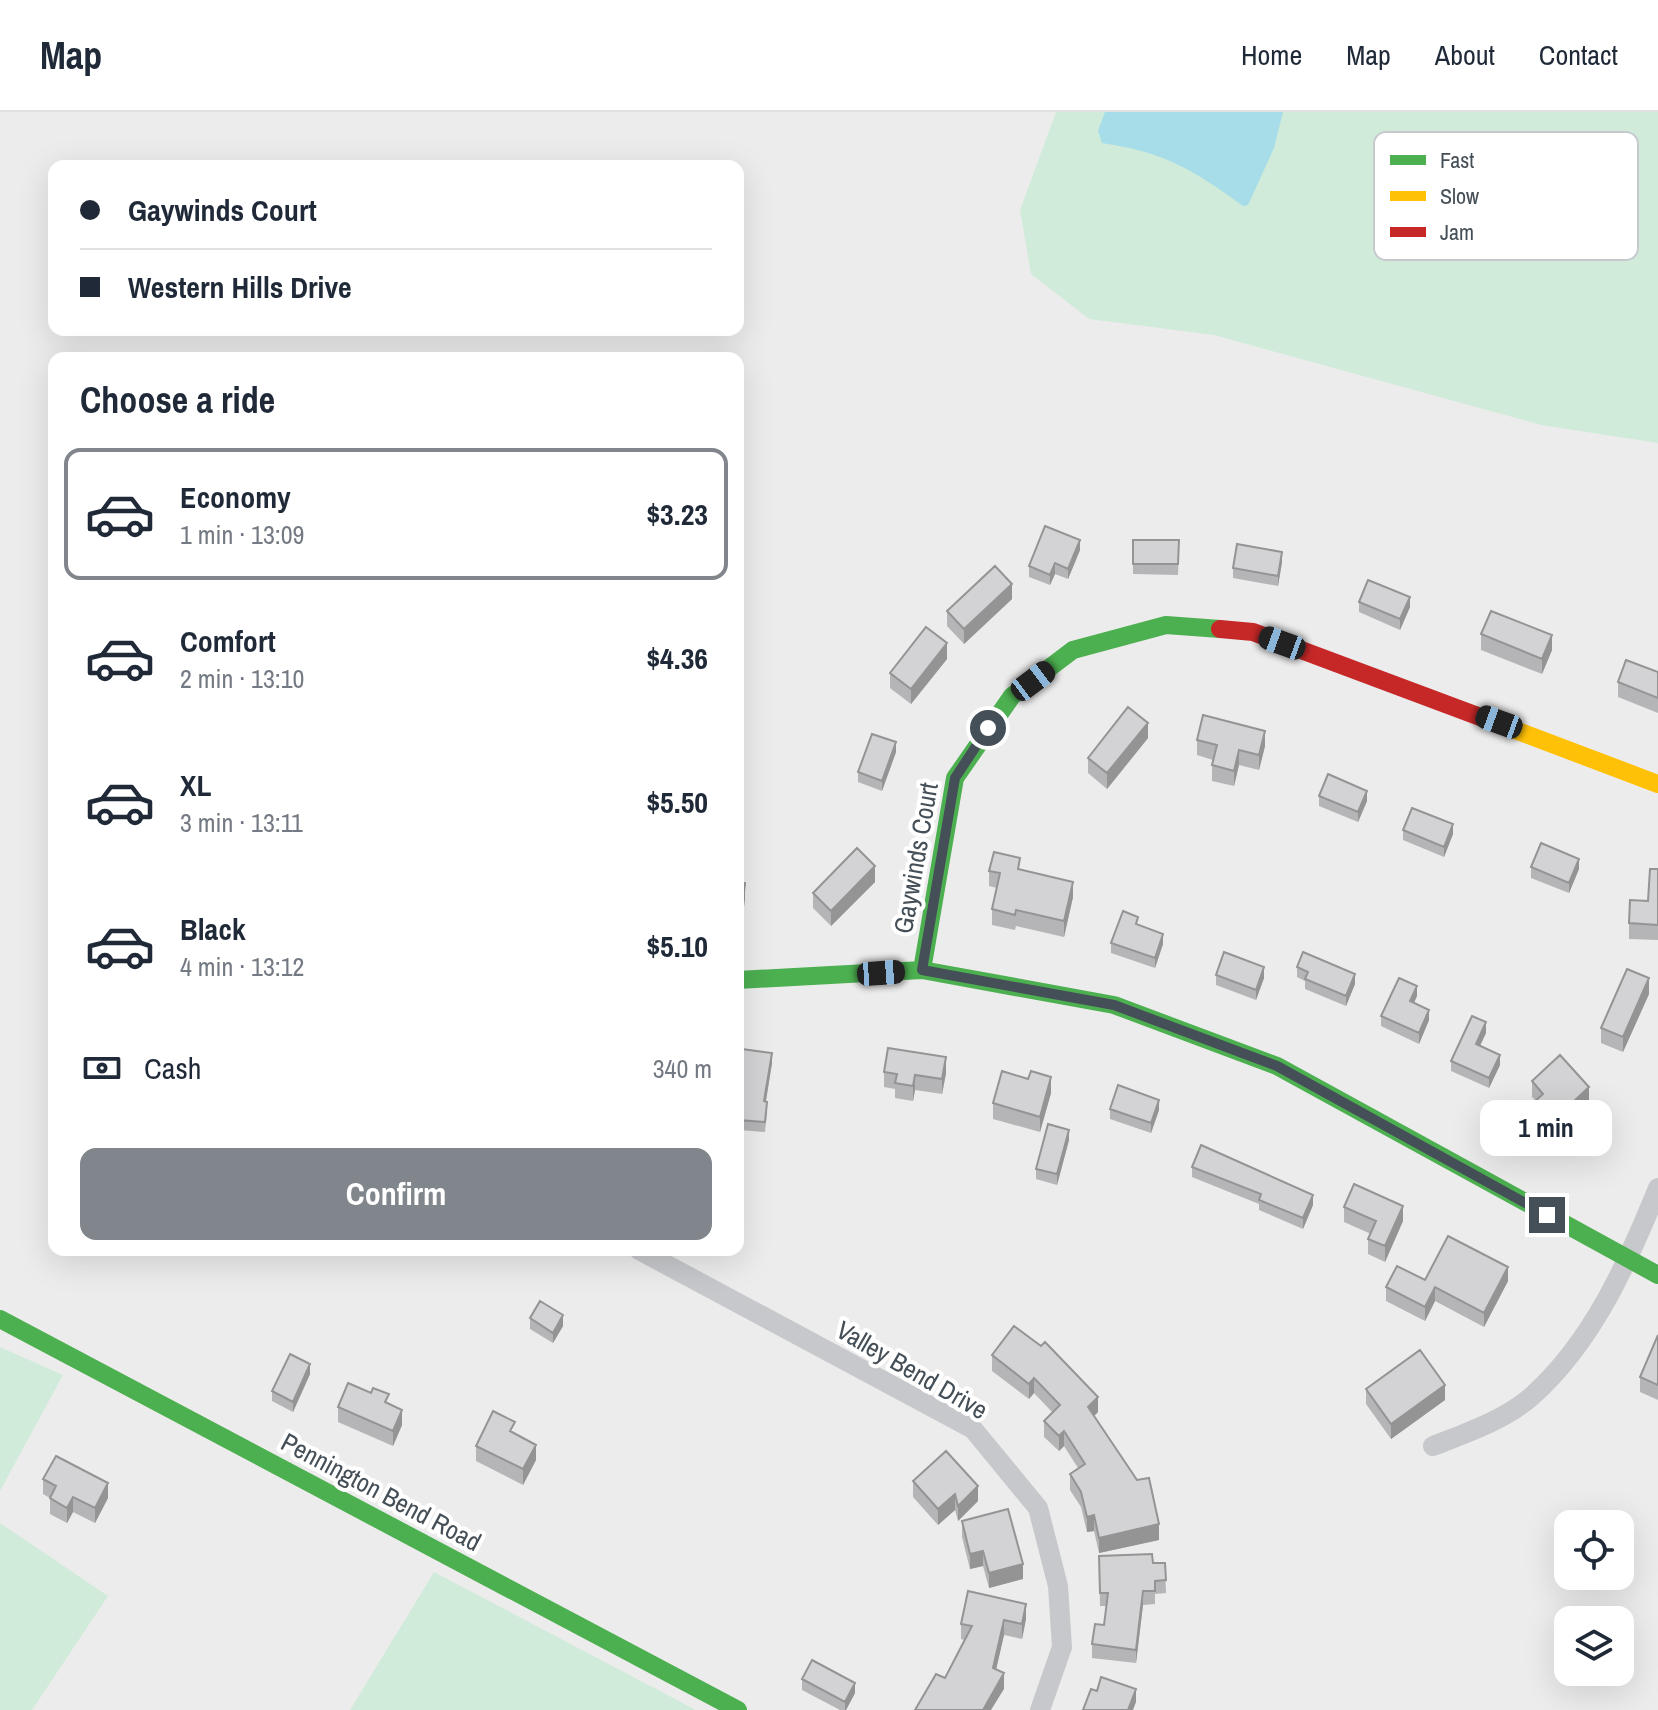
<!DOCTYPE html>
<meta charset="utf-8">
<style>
:root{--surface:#fff;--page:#f6f6f7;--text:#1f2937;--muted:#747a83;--line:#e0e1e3;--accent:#80868b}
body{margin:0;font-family:"Archivo Narrow",sans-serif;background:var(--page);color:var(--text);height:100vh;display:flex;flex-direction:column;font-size:30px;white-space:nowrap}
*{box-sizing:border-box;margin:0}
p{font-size:26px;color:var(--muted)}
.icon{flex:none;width:44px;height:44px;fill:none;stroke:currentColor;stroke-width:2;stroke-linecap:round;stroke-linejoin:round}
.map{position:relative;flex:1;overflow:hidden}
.sheet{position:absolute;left:48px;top:240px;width:696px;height:904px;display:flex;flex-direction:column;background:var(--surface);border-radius:16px;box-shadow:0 8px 32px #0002}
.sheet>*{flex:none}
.guide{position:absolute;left:48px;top:48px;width:696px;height:176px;border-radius:16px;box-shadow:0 8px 32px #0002;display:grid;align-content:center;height:176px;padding:0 32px;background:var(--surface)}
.fabs{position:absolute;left:1554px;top:1398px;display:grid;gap:16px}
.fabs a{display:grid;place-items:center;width:80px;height:80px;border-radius:16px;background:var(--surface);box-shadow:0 8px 32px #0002;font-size:40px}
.end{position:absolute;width:36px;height:36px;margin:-18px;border:10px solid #454f57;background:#fff;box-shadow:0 0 0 4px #fff}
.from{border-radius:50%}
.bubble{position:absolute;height:56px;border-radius:16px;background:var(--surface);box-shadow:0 8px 32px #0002;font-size:26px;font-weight:700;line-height:56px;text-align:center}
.car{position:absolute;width:24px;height:48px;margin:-24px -12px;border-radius:10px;box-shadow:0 0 6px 2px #0007;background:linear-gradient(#222 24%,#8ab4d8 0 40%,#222 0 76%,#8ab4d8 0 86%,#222 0)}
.guide b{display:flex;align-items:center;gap:28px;height:76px;font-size:30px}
.guide b+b{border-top:2px solid var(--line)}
.guide i{width:20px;height:20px;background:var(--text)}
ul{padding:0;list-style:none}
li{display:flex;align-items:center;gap:24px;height:132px;margin:0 16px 12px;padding:0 16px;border:4px solid transparent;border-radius:16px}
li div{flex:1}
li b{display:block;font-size:30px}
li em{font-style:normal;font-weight:700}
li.active{border-color:var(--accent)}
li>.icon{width:72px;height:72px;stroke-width:1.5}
h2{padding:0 32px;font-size:36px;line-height:96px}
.pay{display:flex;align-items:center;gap:20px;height:88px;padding:0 32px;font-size:30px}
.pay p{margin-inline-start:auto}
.button{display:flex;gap:16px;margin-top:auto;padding:16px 32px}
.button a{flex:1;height:92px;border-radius:16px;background:var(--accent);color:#fff;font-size:32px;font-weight:700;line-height:92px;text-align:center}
header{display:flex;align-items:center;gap:48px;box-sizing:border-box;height:112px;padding:0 40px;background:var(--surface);border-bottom:2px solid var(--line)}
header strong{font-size:38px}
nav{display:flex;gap:44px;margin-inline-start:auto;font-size:28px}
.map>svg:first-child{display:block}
</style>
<header>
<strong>Map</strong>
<nav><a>Home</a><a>Map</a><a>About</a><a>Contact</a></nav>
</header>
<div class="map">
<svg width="1658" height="1598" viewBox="0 0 1658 1598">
<rect width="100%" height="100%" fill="#edecec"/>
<!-- green -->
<path fill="#d1ebda" d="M 1056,0 L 1658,0 L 1658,331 L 1541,313 L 1214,223 L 1089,207 L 1031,162 L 1020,98 Z
M 0,1235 L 63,1263 L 0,1379 Z
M 0,1411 L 108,1484 L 32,1598 L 0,1598 Z
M 434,1460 L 696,1598 L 350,1598 Z"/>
<!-- water -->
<path fill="#a7dde8" d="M 1105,0 L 1283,0 L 1274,36 L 1248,93 L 1243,94 C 1192,57 1166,41 1102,31 L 1098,19 Z"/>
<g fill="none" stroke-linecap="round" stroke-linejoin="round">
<!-- street -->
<path stroke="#c6c8cb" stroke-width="20" d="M 639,1138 L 973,1317 L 1038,1396 L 1058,1474 L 1062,1535 L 1040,1598
M 1433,1334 C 1466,1321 1504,1308 1531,1285 C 1593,1230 1628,1150 1658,1076"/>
<!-- fast -->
<path stroke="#4caf50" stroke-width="18" d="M 922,858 L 955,666 L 1012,584 L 1073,538 L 1166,513 L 1220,517
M 738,868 L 922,858 L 1114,893 L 1277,954 L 1658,1163
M 0,1207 L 738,1598"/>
<!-- slow -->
<path stroke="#ffc107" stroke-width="18" d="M 1491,609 L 1658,672"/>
<!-- jam -->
<path stroke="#c62828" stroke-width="18" d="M 1220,517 L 1253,520 L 1491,609"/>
</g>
<!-- wall -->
<path fill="#b5b5b7" d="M 1133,428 L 1179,428 L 1178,463 L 1133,462 Z
M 1080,438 L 1068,467 L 1055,462 L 1050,473 L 1029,465 L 1029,454 Z
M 1282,450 L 1278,474 L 1233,466 L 1233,456 Z
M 1012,487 L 964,532 L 947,514 L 947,499 Z
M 1359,490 L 1410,495 L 1400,518 L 1359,500 Z
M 1481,522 L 1552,538 L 1542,562 L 1481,538 Z
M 947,547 L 911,592 L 890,576 L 890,561 Z
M 1658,560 L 1658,601 L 1618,585 L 1618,570 Z
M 1148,626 L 1107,677 L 1088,661 L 1088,646 Z
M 1197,628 L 1265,634 L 1259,658 L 1239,653 L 1234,674 L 1212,669 L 1212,653 L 1213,648 L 1197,643 Z
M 896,640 L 882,679 L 858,670 L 858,660 Z
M 1319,684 L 1367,689 L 1358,710 L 1319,694 Z
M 1403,718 L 1453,722 L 1444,745 L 1403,728 Z
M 1531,755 L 1579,757 L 1569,781 L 1531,766 Z
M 1658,757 L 1658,828 L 1629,827 L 1629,811 L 1648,789 Z
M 1020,758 L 1073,785 L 1064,825 L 1016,814 L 1015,818 L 992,813 L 992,797 L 997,776 L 989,774 L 989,759 Z
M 738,770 L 745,786 L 742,812 L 738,812 Z
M 875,770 L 831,814 L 813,796 L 813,781 Z
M 1138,813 L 1163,832 L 1155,856 L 1111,841 L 1111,831 Z
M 1297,855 L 1355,872 L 1346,894 L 1305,877 L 1305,869 L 1297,865 Z
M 1216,863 L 1264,866 L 1256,888 L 1216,873 Z
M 1649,882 L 1623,940 L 1601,931 L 1601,916 Z
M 1417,884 L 1414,891 L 1429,908 L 1419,932 L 1381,914 L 1381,904 Z
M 1486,921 L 1480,934 L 1500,953 L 1489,976 L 1451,959 L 1451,949 Z
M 772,951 L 766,989 L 767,1000 L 765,1020 L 739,1018 L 741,989 L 738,989 L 738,964 Z
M 884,960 L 946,961 L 942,982 L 915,978 L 913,989 L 895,986 L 895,977 L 884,975 Z
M 1532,969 L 1589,990 L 1552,1026 L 1533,1006 L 1533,991 L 1536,989 L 1532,985 Z
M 1051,981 L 1040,1020 L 993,1007 L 993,991 Z
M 1110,997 L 1159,998 L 1151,1021 L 1110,1007 Z
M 1069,1028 L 1057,1073 L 1036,1067 L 1036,1057 Z
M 1192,1055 L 1313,1093 L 1303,1117 L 1259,1098 L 1259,1092 L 1192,1065 Z
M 1344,1095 L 1403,1109 L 1385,1150 L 1368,1142 L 1368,1127 L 1371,1122 L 1344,1110 Z
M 1425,1168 L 1508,1169 L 1484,1215 L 1435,1189 L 1425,1209 L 1386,1189 L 1386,1175 Z
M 530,1206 L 563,1214 L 553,1231 L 530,1217 Z
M 1658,1223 L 1658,1288 L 1640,1280 L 1640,1265 Z
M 992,1243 L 1098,1300 L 1094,1304 L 1159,1428 L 1099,1441 L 1094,1419 L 1087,1420 L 1081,1395 L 1070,1378 L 1070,1362 L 1078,1356 L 1064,1334 L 1059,1339 L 1044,1325 L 1044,1309 L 1053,1301 L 1034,1281 L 1029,1287 L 992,1259 Z
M 310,1262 L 293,1300 L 272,1289 L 272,1279 Z
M 1366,1277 L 1445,1288 L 1391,1327 L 1366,1292 Z
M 389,1292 L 402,1313 L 393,1334 L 338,1310 L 338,1295 Z
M 515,1322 L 536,1348 L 523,1373 L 476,1349 L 476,1334 Z
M 43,1367 L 108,1386 L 95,1411 L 73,1400 L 67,1411 L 50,1402 L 50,1386 L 43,1382 Z
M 913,1369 L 978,1389 L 958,1409 L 955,1398 L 938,1413 L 913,1385 Z
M 962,1409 L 1023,1467 L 989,1476 L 983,1454 L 970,1457 L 962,1425 Z
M 1099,1444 L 1153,1451 L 1165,1451 L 1166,1481 L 1155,1482 L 1155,1492 L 1143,1493 L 1136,1551 L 1092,1546 L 1092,1532 L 1104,1513 L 1106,1494 L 1100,1494 Z
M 968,1479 L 1026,1507 L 1022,1527 L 1004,1523 L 996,1557 L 1004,1577 L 945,1566 L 964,1528 L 961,1527 L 961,1512 Z
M 802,1567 L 855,1581 L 846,1598 L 840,1598 L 802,1578 Z"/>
<!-- shaded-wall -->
<path fill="#949495" d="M 1080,428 L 1080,438 L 1068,467 L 1068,457 Z
M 1282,440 L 1282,450 L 1278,474 L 1278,464 Z
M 1055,451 L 1055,462 L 1050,473 L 1050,463 Z
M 1012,472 L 1012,487 L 964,532 L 964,517 Z
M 1410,485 L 1410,495 L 1400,518 L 1400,507 Z
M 1552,523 L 1552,538 L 1542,562 L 1542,547 Z
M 947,531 L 947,547 L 911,592 L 911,577 Z
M 1148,611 L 1148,626 L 1107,677 L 1107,661 Z
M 1265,619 L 1265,634 L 1259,658 L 1259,643 Z
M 896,630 L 896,640 L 882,679 L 882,669 Z
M 1239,638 L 1239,653 L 1234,674 L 1234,659 Z
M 1367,679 L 1367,689 L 1358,710 L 1358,700 Z
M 1453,712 L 1453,722 L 1444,745 L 1444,735 Z
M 1579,747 L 1579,757 L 1569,781 L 1569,771 Z
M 875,754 L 875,770 L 831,814 L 831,799 Z
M 1073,770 L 1073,785 L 1064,825 L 1064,809 Z
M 745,771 L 745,786 L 742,812 L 742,797 Z
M 1163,822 L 1163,832 L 1155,856 L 1155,846 Z
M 1264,855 L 1264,866 L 1256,888 L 1256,878 Z
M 1355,862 L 1355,872 L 1346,894 L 1346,884 Z
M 1649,866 L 1649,882 L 1623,940 L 1623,925 Z
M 1417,874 L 1417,884 L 1410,899 L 1410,889 Z
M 1429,898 L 1429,908 L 1419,932 L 1419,921 Z
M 1486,910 L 1486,921 L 1476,942 L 1476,932 Z
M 772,941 L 772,951 L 764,1000 L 764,989 Z
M 1500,943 L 1500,953 L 1489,976 L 1489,966 Z
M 946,945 L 946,961 L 942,982 L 942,967 Z
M 915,963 L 915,978 L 913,989 L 913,974 Z
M 1051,965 L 1051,981 L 1040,1020 L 1040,1005 Z
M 1589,975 L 1589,990 L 1552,1026 L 1552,1010 Z
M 1159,988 L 1159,998 L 1151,1021 L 1151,1011 Z
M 1069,1018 L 1069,1028 L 1057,1073 L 1057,1062 Z
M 1313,1083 L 1313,1093 L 1303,1117 L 1303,1106 Z
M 1403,1094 L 1403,1109 L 1385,1150 L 1385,1134 Z
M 1508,1155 L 1508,1169 L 1484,1215 L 1484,1201 Z
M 1435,1175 L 1435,1189 L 1425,1209 L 1425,1195 Z
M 563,1203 L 563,1214 L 553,1231 L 553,1221 Z
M 310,1252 L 310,1262 L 293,1300 L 293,1290 Z
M 1034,1266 L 1034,1281 L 1029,1287 L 1029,1272 Z
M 1445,1273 L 1445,1288 L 1391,1327 L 1391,1312 Z
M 1098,1285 L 1098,1300 L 1088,1310 L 1088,1295 Z
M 402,1298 L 402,1313 L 393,1334 L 393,1319 Z
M 1064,1319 L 1064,1334 L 1059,1339 L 1059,1324 Z
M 536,1333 L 536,1348 L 523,1373 L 523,1357 Z
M 108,1371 L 108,1386 L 95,1411 L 95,1396 Z
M 978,1374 L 978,1389 L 958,1409 L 958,1394 Z
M 955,1382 L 955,1398 L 938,1413 L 938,1397 Z
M 73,1385 L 73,1400 L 67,1411 L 67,1396 Z
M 1094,1403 L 1094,1419 L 1087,1420 L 1087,1405 Z
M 1159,1412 L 1159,1428 L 1099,1441 L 1099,1426 Z
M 983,1439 L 983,1454 L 970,1457 L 970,1442 Z
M 1023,1452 L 1023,1467 L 989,1476 L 989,1461 Z
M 1143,1479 L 1143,1493 L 1136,1551 L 1136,1538 Z
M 1026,1492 L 1026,1507 L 1022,1527 L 1022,1512 Z
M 1004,1508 L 1004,1523 L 993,1571 L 993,1556 Z
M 1004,1561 L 1004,1577 L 991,1598 L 983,1598 Z
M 855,1571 L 855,1581 L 846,1598 L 845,1598 L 845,1590 Z
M 1136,1577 L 1136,1590 L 1133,1598 L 1128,1598 Z"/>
<!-- building -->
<path fill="#d3d3d5" stroke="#949495" stroke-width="2" d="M 1045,414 L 1080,428 L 1068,457 L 1055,451 L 1050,463 L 1029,454 Z
M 1133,428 L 1179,428 L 1178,452 L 1133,452 Z
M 1237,432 L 1282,440 L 1278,464 L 1233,456 Z
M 995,454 L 1012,472 L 964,517 L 947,499 Z
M 1368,468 L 1410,485 L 1400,507 L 1359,490 Z
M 1491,499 L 1552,523 L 1542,547 L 1481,522 Z
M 926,515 L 947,531 L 911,577 L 890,561 Z
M 1626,548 L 1658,560 L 1658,586 L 1618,570 Z
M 1128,595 L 1148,611 L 1107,661 L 1088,646 Z
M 1203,603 L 1265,619 L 1259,643 L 1239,638 L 1234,659 L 1212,653 L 1217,633 L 1197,628 Z
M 872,622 L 896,630 L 882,669 L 858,660 Z
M 1328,662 L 1367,679 L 1358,700 L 1319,684 Z
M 1412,696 L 1453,712 L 1444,735 L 1403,718 Z
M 1541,731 L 1579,747 L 1569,771 L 1531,755 Z
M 857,736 L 875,754 L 831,799 L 813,781 Z
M 994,740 L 1020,746 L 1018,757 L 1073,770 L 1064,809 L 1016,798 L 1015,803 L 992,797 L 1000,761 L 989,759 Z
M 1650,757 L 1658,757 L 1658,813 L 1629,811 L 1630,788 L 1648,789 Z
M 738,770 L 745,771 L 742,797 L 738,796 Z
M 1123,799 L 1138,805 L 1136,812 L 1163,822 L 1155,846 L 1111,831 Z
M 1224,840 L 1264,855 L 1256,878 L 1216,863 Z
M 1303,840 L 1355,862 L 1346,884 L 1305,867 L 1308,860 L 1297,855 Z
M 1627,857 L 1649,866 L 1623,925 L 1601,916 Z
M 1399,866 L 1417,874 L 1410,889 L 1429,898 L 1419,921 L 1381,904 Z
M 1472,904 L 1486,910 L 1476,932 L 1500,943 L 1489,966 L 1451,949 Z
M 888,936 L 946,945 L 942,967 L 915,963 L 913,974 L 895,971 L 897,962 L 884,960 Z
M 742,937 L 772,941 L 764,989 L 767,990 L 765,1010 L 739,1008 L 741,979 L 738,979 L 738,964 Z
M 1560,943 L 1589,975 L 1552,1010 L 1533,991 L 1543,982 L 1532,969 Z
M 1002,959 L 1028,967 L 1031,959 L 1051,965 L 1040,1005 L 993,991 Z
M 1118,973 L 1159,988 L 1151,1011 L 1110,997 Z
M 1048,1012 L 1069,1018 L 1057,1062 L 1036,1057 Z
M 1201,1033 L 1313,1083 L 1303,1106 L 1259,1088 L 1261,1082 L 1192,1055 Z
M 1354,1072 L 1403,1094 L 1385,1134 L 1368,1127 L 1376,1109 L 1344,1095 Z
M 1448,1124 L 1508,1155 L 1484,1201 L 1435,1175 L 1425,1195 L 1386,1175 L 1397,1154 L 1425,1168 Z
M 540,1189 L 563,1203 L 553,1221 L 530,1206 Z
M 1014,1214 L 1041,1234 L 1045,1230 L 1098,1285 L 1088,1295 L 1137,1368 L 1149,1366 L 1159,1412 L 1099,1426 L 1094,1403 L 1087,1405 L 1081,1380 L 1070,1362 L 1085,1352 L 1064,1319 L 1059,1324 L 1044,1309 L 1060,1293 L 1034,1266 L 1029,1272 L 992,1243 Z
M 1658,1223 L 1658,1273 L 1640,1265 Z
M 1420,1238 L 1445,1273 L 1391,1312 L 1366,1277 Z
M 290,1242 L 310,1252 L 293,1290 L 272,1279 Z
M 348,1271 L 371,1281 L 373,1276 L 389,1282 L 385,1290 L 402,1298 L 393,1319 L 338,1295 Z
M 493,1299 L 515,1310 L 510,1319 L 536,1333 L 523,1357 L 476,1334 Z
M 946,1339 L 978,1374 L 958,1394 L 955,1382 L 938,1397 L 913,1369 Z
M 56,1344 L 108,1371 L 95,1396 L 73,1385 L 67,1396 L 50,1386 L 56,1374 L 43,1367 Z
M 1008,1397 L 1023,1452 L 989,1461 L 983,1439 L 970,1442 L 962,1409 Z
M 1152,1442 L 1153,1451 L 1165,1451 L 1166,1468 L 1155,1469 L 1155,1479 L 1143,1479 L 1136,1538 L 1092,1532 L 1095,1512 L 1104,1513 L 1108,1481 L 1100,1481 L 1099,1444 Z
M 968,1479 L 1026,1492 L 1022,1512 L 1004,1508 L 993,1556 L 1004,1561 L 983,1598 L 915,1598 L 936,1562 L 945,1566 L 972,1514 L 961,1512 Z
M 812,1548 L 855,1571 L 845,1590 L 802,1567 Z
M 1101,1565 L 1136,1577 L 1128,1598 L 1083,1598 L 1091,1577 L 1097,1579 Z"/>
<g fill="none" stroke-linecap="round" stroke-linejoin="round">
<!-- route -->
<path stroke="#454f57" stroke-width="10" d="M 988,616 L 955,666 L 922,858 L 1114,893 L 1277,954 L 1547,1103"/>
</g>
<g text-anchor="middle" stroke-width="8" stroke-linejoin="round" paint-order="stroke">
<!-- street labels -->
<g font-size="26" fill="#454f57" stroke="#fff">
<text transform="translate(916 746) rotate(-80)" y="9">Gaywinds Court</text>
<text transform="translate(912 1258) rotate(30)" y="9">Valley Bend Drive</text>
<text transform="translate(381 1380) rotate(28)" y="9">Pennington Bend Road</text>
</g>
</g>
<!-- legend -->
<rect x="1374" y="20" width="264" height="128" rx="12" fill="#fff" stroke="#c7cacd" stroke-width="2"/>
<rect x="1390" y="43" width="36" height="10" fill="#4caf50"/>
<rect x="1390" y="79" width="36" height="10" fill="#ffc107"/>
<rect x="1390" y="115" width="36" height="10" fill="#c62828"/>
<g font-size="22" fill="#454f57">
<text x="1440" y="56">Fast</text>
<text x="1440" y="92">Slow</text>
<text x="1440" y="128">Jam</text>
</g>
</svg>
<div class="fabs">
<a><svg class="icon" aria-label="locate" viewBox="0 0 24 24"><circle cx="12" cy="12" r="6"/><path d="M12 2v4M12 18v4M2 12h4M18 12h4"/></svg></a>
<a><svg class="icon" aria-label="layers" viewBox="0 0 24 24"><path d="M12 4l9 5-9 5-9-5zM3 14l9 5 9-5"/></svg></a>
</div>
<i class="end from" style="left:988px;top:616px"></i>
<i class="end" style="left:1547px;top:1103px"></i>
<div class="bubble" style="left:1480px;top:988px;width:132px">1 min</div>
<i class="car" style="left:1282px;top:531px;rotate:290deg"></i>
<i class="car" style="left:1033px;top:569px;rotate:53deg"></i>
<i class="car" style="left:1499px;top:610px;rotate:290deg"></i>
<i class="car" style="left:881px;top:861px;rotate:86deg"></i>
<div class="guide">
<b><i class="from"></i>Gaywinds Court</b>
<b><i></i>Western Hills Drive</b>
</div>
<section class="sheet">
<h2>Choose a ride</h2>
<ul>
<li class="active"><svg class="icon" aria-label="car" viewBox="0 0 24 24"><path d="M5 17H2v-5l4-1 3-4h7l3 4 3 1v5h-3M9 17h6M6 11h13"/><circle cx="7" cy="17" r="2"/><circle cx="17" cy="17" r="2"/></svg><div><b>Economy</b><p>1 min · 13:09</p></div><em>$3.23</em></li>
<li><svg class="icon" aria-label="car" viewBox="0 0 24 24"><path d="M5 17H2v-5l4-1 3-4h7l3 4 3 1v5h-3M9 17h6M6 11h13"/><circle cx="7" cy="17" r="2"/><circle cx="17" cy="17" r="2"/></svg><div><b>Comfort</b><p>2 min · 13:10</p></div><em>$4.36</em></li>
<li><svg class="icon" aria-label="car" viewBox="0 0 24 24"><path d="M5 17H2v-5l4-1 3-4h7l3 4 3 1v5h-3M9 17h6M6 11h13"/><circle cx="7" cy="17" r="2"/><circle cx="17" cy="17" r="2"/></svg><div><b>XL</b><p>3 min · 13:11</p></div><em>$5.50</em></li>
<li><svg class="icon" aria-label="car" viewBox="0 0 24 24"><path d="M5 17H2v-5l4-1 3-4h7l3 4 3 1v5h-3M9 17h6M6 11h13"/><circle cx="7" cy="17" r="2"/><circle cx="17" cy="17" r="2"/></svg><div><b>Black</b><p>4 min · 13:12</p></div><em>$5.10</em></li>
</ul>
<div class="pay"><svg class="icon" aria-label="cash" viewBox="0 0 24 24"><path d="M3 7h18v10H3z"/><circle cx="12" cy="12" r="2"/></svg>Cash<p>340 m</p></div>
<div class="button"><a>Confirm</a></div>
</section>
</div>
